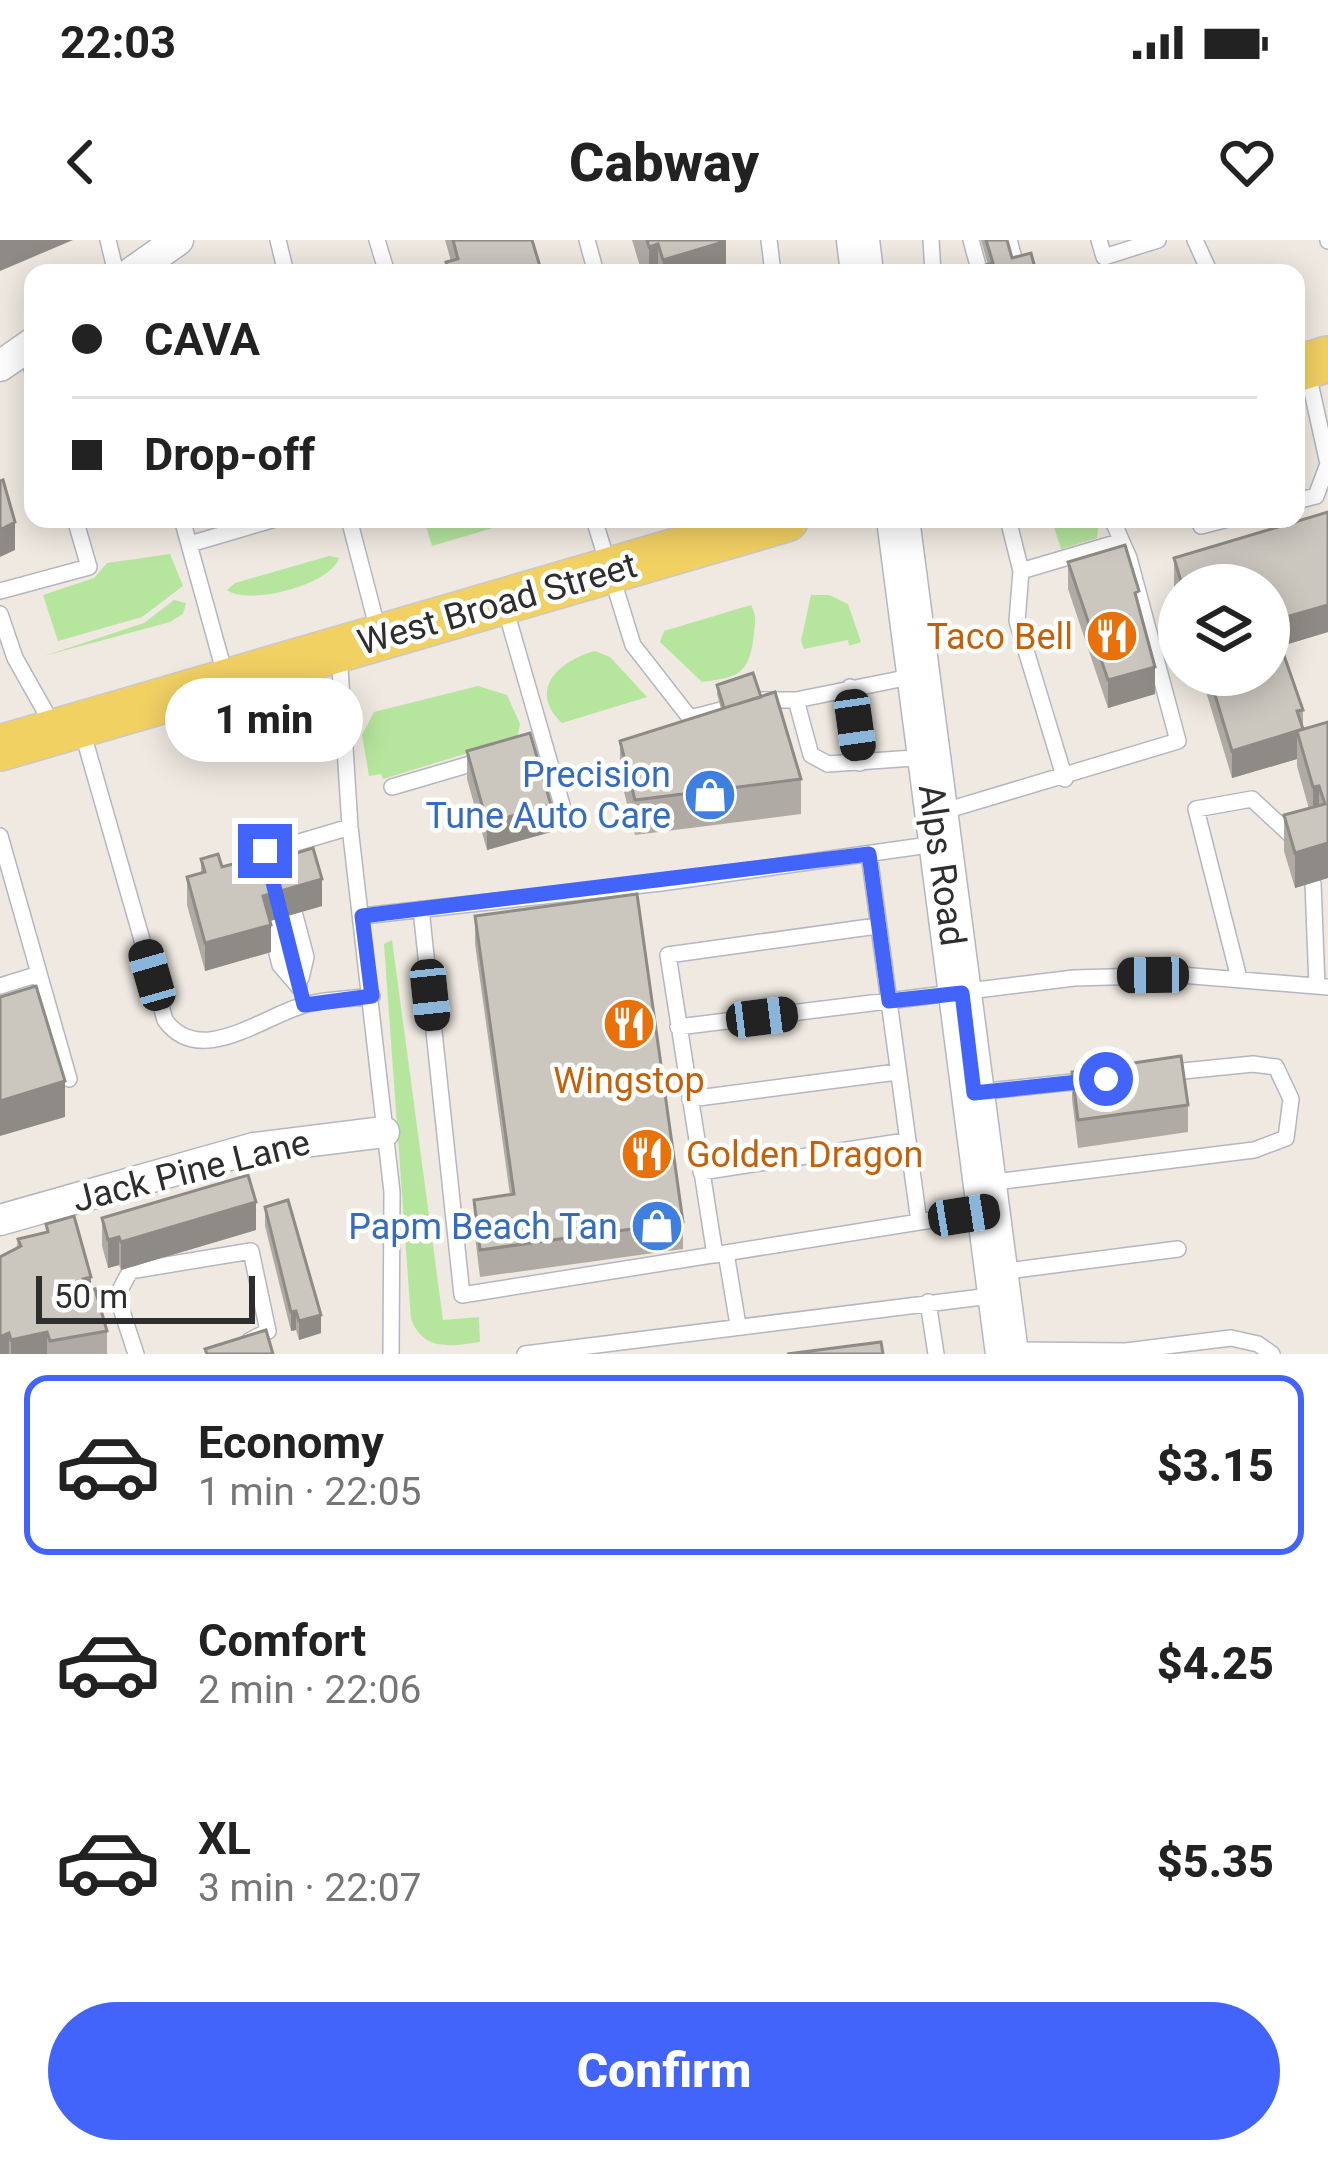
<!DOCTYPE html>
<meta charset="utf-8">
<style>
:root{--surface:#fff;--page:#f2f2f2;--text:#222;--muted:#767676;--line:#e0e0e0;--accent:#4264fb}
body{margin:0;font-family:Roboto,sans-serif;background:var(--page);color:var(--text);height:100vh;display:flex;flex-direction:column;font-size:45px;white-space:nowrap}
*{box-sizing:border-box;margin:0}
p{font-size:39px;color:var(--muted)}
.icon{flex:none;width:66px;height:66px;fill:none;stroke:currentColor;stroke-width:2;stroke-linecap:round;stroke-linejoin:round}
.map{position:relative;height:1114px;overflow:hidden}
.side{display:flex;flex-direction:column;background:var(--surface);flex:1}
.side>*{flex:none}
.hud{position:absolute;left:24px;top:24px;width:1281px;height:264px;border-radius:24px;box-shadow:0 6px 30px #0003;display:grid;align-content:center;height:264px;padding:0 48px;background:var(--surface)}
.fabs{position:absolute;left:1158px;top:324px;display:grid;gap:24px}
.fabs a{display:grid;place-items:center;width:132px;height:132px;border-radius:50%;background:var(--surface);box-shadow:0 6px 30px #0003;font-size:60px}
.scale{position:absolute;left:36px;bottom:30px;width:219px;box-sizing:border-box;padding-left:12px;border:6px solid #2e2e2e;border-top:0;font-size:33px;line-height:42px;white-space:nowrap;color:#2e2e2e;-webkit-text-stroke:9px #fff;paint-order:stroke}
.end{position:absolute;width:54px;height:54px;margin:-27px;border:15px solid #4264fb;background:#fff;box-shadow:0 0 0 6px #fff}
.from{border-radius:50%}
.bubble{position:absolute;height:84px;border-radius:42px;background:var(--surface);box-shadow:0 6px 30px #0003;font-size:39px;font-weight:800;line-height:84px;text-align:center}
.car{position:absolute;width:36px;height:72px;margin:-36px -18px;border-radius:15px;box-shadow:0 0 9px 3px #0007;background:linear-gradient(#222 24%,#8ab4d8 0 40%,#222 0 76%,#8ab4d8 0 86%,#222 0)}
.hud b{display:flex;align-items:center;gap:42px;height:114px;font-size:45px}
.hud b+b{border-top:3px solid var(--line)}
.hud i{width:30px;height:30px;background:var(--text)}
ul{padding:21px 0 0;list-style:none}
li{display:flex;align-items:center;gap:36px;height:180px;margin:0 24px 18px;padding:0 24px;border:6px solid transparent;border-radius:24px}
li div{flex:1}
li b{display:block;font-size:45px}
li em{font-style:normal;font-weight:800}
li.active{border-color:var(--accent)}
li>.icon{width:108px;height:108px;stroke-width:1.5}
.cta{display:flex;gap:24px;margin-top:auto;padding:24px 48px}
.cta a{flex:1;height:138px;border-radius:72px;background:var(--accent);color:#fff;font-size:48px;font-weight:800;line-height:138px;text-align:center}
.status{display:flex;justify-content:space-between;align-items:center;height:84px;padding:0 60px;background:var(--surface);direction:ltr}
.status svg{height:33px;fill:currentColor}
header{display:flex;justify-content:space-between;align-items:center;height:156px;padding:0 48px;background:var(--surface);font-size:54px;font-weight:800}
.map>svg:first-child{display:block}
</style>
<div class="status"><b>22:03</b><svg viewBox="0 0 49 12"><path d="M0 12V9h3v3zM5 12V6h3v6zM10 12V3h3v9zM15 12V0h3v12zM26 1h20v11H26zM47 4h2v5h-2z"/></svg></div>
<header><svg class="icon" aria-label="back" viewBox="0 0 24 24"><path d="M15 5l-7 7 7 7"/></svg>Cabway<svg class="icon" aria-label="heart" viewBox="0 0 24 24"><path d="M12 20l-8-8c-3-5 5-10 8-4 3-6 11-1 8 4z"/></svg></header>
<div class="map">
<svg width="1328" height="1114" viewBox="0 0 1328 1114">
<rect width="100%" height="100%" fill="#efe9e1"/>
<!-- green -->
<path fill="#b6e59e" d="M 452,279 L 524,279 L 432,306 L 426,286 Z
M 1084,279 L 1099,279 L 1097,298 L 1061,309 L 1054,287 Z
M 170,314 L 183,346 L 142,377 L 58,401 L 43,355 L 94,338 L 107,323 Z
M 329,316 L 339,318 C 331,345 248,366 227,350 L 235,343 Z
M 811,355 L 829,355 L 848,364 L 861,402 L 849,406 L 848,400 L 804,409 L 801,401 Z
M 174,360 L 186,363 L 183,374 L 170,382 L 44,416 L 144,383 Z
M 751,365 C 757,377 755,382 754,394 C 749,433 741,437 702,442 L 660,402 L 664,391 Z
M 595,411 L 610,417 L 647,457 L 562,483 C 526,449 561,420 595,411 Z
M 478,446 L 507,455 L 520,484 L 517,498 L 383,539 L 381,534 L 369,536 L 362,495 L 374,472 Z
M 392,700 L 443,1080 L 479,1077 L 480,1102 C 451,1106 424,1112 411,1079 L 384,704 Z"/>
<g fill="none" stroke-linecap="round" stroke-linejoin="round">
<!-- lane casing -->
<g stroke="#b4b7c1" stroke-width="18">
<path id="lane" d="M 108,0 L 116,33
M 278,0 L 286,33
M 377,0 L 387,33
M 587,0 L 596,33
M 769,0 L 773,33
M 931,0 L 933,33
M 971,0 L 980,33
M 1009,0 L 1018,33
M 1099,0 L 1104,17 L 1158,0
M 1195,0 L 1210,33
M 1328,0 L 1328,1
M 26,108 L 33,133
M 1296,261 L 1316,256 L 1328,224 L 1307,129
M 182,279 L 226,438
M 349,279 L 379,394
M 594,279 L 633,405 L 690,478 L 721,470
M 1008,279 L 1021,331 L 1017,381 L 1065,539
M 1199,279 L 1201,286 L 1228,279
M 190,304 L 275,279
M 1021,331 L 1119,302
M 0,351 L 89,327 L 75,279
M 504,364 L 562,565
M 0,374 L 15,418 L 55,489
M 339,412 L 350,587 L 392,952 L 391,1114
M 850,447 L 860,523
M 759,460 L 796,460 L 915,436
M 796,460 L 811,515 L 828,524 L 928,517
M 81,487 L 165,780 C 199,828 262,777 304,765 C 325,759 350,759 372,756
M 392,547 L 484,520
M 938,573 L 1178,501 L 1129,318 L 1112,279
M 0,596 L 69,839
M 869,614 L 919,982
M 1313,643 L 1317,746
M 260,646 L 252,616 L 350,587
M 290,657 L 306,717 L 301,738
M 277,658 L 299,745
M 266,669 L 280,725 L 299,747
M 421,669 L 462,1055 L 988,971
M 362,676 L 661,643 L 936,604
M 1239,738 L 1196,569 L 1252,559 L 1296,600
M 0,746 L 39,734
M 678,787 L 1074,738 L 1181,735 L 1328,747
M 978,852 L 1091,840
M 690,859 L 897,832
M 701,932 L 906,901
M 987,943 L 1254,910 L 1286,898 L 1291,859 L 1276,827 L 1253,824 L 1163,833
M 726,1013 L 738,1085
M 715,1015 L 668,715 L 877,686
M 999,1032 L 1178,1009
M 928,1062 L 936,1114
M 1010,1110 L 1126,1111 L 1231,1098 L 1258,1104 L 1272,1114
M 136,1114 L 117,1056 L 130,1031 L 251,1011 L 268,1091 L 249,1101
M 525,1114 L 998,1055"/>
</g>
<!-- street casing -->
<g stroke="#b4b7c1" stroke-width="33">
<path id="street" d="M 131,33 L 178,0
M 0,126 L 33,103
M 0,980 L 254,908 L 384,892"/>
</g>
<!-- secondary casing -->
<g stroke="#b4b7c1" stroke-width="45">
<path id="secondary" d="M 858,0 L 862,33
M 898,279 L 1007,1114"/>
</g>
<!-- primary casing -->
<g stroke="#c9c9c9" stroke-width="48">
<path id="primary" d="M 1296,129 L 1328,119
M 0,508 L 786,279"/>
</g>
<!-- lane -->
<use href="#lane" stroke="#fff" stroke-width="15"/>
<!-- street -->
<use href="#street" stroke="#fff" stroke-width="30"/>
<!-- secondary -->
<use href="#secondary" stroke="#fff" stroke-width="42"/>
<!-- primary -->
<use href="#primary" stroke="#f2d163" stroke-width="45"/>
</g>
<!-- wall -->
<path fill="#afaba4" d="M 445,0 L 532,0 L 542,33 L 446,33 L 446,22 L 451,21 Z
M 632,0 L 726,0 L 726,33 L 642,33 Z
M 981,0 L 1007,0 L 1012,18 L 1035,33 L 975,33 L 975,28 L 988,25 Z
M 1328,272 L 1328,392 L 1281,406 L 1303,470 L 1303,489 L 1328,482 L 1328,638 L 1295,648 L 1284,611 L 1284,575 L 1309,569 L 1297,526 L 1297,519 L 1232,538 L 1201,435 L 1269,435 L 1269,345 L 1179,345 L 1179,362 L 1174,346 L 1174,318 Z
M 1068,322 L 1139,368 L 1155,454 L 1108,468 L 1068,349 Z
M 717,445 L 761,457 L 801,539 L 801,574 L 635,595 L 620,536 L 620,501 L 721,469 L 717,454 Z
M 467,511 L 551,592 L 487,610 L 467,539 Z
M 201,619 L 222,627 L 253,626 L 322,666 L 270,681 L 271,712 L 205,731 L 187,665 L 187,637 L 201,633 Z
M 475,676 L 683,982 L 683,1009 L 480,1037 L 474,988 L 474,960 L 510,955 L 475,704 Z
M 1072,832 L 1188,865 L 1188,892 L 1078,908 L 1072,859 Z
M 265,967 L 321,1093 L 299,1100 L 296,1090 L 291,1091 L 265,986 Z
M 102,978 L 256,990 L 121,1030 L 119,1025 L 108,1028 L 102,1006 Z
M 46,984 L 91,1050 L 107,1091 L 107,1114 L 0,1114 L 18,999 L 46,992 Z"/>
<!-- shaded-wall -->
<path fill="#8e8b86" d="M 0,0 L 73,0 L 0,31 Z
M 717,0 L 726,0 L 726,33 L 663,33 L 663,20 Z
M 658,4 L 658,33 L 649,33 L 649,7 Z
M 15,282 L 15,310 L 0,317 L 0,290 Z
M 1328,365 L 1328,392 L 1272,409 L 1272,381 Z
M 1155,427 L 1155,454 L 1108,468 L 1108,440 Z
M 1297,491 L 1297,519 L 1232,538 L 1232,511 Z
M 1319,546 L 1319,581 L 1313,583 L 1313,547 Z
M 551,565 L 551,592 L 487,610 L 487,583 Z
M 1328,603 L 1328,638 L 1295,648 L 1295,613 Z
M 322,639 L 322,666 L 263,683 L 263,656 Z
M 271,685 L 271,712 L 205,731 L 205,703 Z
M 65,841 L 65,877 L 0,896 L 0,861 Z
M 256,962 L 256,990 L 121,1030 L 121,1002 Z
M 119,997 L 119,1025 L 108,1028 L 108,1000 Z
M 91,1037 L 91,1072 L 83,1039 Z
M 296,1071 L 296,1090 L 291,1091 L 291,1072 Z
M 321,1075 L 321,1093 L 299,1100 L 299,1081 Z
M 47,1092 L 47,1114 L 11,1114 L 11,1100 Z
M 9,1093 L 9,1114 L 0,1114 L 0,1097 Z"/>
<!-- building -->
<path fill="#cbc7bf" stroke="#8e8b86" stroke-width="3" d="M 453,0 L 532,0 L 542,33 L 449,33 L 446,22 L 458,19 Z
M 647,0 L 719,0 L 720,3 L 663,20 L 658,4 L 649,7 Z
M 986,0 L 1007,0 L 1012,18 L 1031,13 L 1035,28 L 1017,33 L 976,33 L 975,28 L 993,23 Z
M 3,240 L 15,282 L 0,290 L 0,241 Z
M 1328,272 L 1328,365 L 1272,381 L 1303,470 L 1297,471 L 1303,489 L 1232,511 L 1209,435 L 1269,435 L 1269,345 L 1182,345 L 1174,318 Z
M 1125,305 L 1139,351 L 1135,353 L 1155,427 L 1108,440 L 1068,322 Z
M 753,433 L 761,457 L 724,468 L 717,445 Z
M 775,452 L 801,539 L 635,560 L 620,501 Z
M 1328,482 L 1328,603 L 1295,613 L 1284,575 L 1325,564 L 1319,546 L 1313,547 L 1297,491 Z
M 530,493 L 551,565 L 487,583 L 467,511 Z
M 313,608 L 322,639 L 263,656 L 271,685 L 205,703 L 187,637 L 205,632 L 201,619 L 218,614 L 222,627 L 251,619 L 253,626 Z
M 637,654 L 683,982 L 480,1010 L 474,960 L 514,954 L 475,676 Z
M 36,746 L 65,841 L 0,861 L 0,757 Z
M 1181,816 L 1188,865 L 1078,880 L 1072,832 Z
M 248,935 L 256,962 L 121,1002 L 119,997 L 108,1000 L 102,978 Z
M 288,960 L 321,1075 L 299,1081 L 296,1071 L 291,1072 L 265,967 Z
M 74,976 L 91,1037 L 83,1039 L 86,1052 L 95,1049 L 107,1091 L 50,1101 L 47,1092 L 11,1100 L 9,1093 L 0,1097 L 0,1017 L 21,1006 L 18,999 L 48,992 L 46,984 Z
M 266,1090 L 273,1114 L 207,1114 L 205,1109 Z
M 881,1102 L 883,1114 L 787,1114 Z"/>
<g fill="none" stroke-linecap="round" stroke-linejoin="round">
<!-- route -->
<path stroke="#4264fb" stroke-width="15" d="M 265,611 L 304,765 L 372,756 L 362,676 L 869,614 L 889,761 L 962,753 L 974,853 L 1106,839"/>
</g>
<!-- icons -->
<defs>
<g id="restaurant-disc" transform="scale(2.7)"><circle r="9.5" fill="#e8710a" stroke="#fff"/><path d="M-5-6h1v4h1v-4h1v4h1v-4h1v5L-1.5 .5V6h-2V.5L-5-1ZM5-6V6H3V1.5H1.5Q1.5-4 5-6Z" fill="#fff"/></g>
<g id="shop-disc" transform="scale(2.7)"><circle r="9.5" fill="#3f7fe0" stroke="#fff"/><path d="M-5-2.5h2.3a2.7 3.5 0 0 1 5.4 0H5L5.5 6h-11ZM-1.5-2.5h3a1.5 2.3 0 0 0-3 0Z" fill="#fff"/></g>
</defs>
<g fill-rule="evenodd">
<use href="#restaurant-disc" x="1112" y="396"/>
<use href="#shop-disc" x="710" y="555"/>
<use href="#restaurant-disc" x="629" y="784"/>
<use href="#restaurant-disc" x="647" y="914"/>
<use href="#shop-disc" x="657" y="986"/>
</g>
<g text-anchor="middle" stroke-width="9" stroke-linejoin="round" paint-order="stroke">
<!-- street labels -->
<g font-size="36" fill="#2e2e2e" stroke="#fff">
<text transform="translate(497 363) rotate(-16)" y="13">West Broad Street</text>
<text transform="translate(943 625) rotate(82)" y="13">Alps Road</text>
<text transform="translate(191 930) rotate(-14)" y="13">Jack Pine Lane</text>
</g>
<!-- food labels -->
<g font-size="36" fill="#c56008" stroke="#fff" text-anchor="end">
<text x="1073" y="409">Taco Bell</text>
<text x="629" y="853" text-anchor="middle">Wingstop</text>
<text x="686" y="927" text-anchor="start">Golden Dragon</text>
</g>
<!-- shop labels -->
<g font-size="36" fill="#366cbe" stroke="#fff" text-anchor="end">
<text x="671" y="547">Precision<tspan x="671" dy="41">Tune Auto Care</tspan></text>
<text x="618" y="999">Papm Beach Tan</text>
</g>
</g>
</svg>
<div class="fabs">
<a><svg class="icon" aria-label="layers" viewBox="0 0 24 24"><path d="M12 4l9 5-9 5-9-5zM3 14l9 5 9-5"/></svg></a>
</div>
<div class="scale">50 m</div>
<i class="end from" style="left:1106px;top:839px"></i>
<i class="end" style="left:265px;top:611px"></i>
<div class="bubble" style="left:165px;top:438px;width:198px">1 min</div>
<i class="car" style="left:855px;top:485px;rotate:172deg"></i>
<i class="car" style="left:152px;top:735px;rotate:344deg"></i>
<i class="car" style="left:1153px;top:735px;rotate:269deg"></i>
<i class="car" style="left:430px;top:755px;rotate:174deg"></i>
<i class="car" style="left:762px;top:777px;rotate:83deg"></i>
<i class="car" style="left:964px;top:975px;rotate:81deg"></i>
<div class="hud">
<b><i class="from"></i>CAVA</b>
<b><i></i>Drop-off</b>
</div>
</div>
<section class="side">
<ul>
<li class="active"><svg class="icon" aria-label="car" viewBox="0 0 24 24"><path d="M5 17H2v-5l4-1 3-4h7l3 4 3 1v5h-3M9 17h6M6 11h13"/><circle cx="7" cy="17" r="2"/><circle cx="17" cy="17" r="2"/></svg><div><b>Economy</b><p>1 min · 22:05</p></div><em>$3.15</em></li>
<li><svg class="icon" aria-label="car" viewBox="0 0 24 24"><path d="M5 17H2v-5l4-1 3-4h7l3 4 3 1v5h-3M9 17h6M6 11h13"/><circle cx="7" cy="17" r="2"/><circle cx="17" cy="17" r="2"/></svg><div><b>Comfort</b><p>2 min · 22:06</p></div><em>$4.25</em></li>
<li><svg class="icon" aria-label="car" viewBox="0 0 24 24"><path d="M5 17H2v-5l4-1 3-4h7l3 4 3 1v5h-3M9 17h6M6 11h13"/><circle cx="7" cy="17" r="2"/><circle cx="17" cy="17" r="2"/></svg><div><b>XL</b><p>3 min · 22:07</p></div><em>$5.35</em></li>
</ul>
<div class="cta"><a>Confirm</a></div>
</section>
